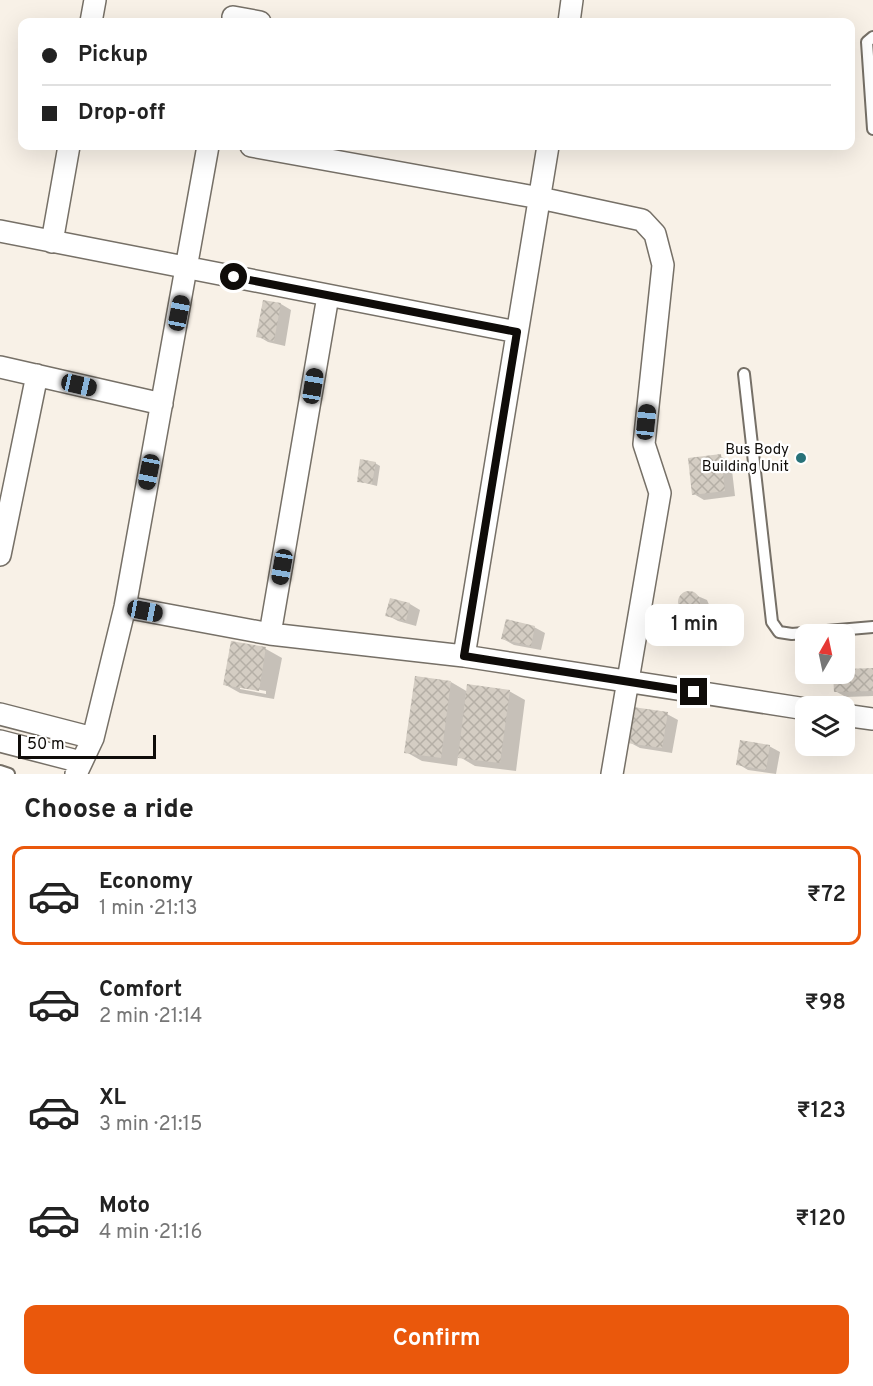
<!DOCTYPE html>
<meta charset="utf-8">
<style>
:root{--surface:#fff;--page:#f6f6f6;--text:#222;--muted:#767676;--line:#e0e0e0;--accent:#ea580c}
body{margin:0;font-family:Overpass,sans-serif;background:var(--page);color:var(--text);height:100vh;display:flex;flex-direction:column;font-size:22px;white-space:nowrap}
*{box-sizing:border-box;margin:0}
p{font-size:20px;color:var(--muted)}
.icon{flex:none;width:33px;height:33px;fill:none;stroke:currentColor;stroke-width:2;stroke-linecap:round;stroke-linejoin:round}
.map{position:relative;height:774px;overflow:hidden}
.side{display:flex;flex-direction:column;background:var(--surface);flex:1}
.side>*{flex:none}
.guide{position:absolute;left:18px;top:18px;width:837px;height:132px;border-radius:12px;box-shadow:0 6px 24px #0002;display:grid;align-content:center;height:132px;padding:0 24px;background:var(--surface)}
.needle{width:39px;rotate:9deg}
.fabs{position:absolute;left:795px;top:624px;display:grid;gap:12px}
.fabs a{display:grid;place-items:center;width:60px;height:60px;border-radius:12px;background:var(--surface);box-shadow:0 6px 24px #0002;font-size:30px}
.scale{position:absolute;left:18px;bottom:15px;width:138px;box-sizing:border-box;padding-left:6px;border:3px solid #0f0c09;border-top:0;font-size:16px;line-height:21px;white-space:nowrap;color:#0f0c09;-webkit-text-stroke:4px #fff;paint-order:stroke}
.end{position:absolute;width:27px;height:27px;margin:-14px;border:8px solid #0f0c09;background:#fff;box-shadow:0 0 0 3px #fff}
.from{border-radius:50%}
.bubble{position:absolute;height:42px;border-radius:12px;background:var(--surface);box-shadow:0 6px 24px #0002;font-size:20px;font-weight:600;line-height:42px;text-align:center}
.car{position:absolute;width:18px;height:36px;margin:-18px -9px;border-radius:8px;box-shadow:0 0 4px 2px #0007;background:linear-gradient(#222 24%,#8ab4d8 0 40%,#222 0 76%,#8ab4d8 0 86%,#222 0)}
.guide b{display:flex;align-items:center;gap:21px;height:57px;font-size:22px}
.guide b+b{border-top:2px solid var(--line)}
.guide i{width:15px;height:15px;background:var(--text)}
ul{padding:0;list-style:none}
li{display:flex;align-items:center;gap:18px;height:99px;margin:0 12px 9px;padding:0 12px;border:3px solid transparent;border-radius:12px}
li div{flex:1}
li b{display:block;font-size:22px}
li em{font-style:normal;font-weight:600}
li.active{border-color:var(--accent)}
li>.icon{width:54px;height:54px;stroke-width:1.5}
h2{padding:0 24px;font-size:27px;line-height:72px}
.button{display:flex;gap:12px;margin-top:auto;padding:12px 24px}
.button a{flex:1;height:69px;border-radius:12px;background:var(--accent);color:#fff;font-size:24px;font-weight:600;line-height:69px;text-align:center}
.map>svg:first-child{display:block}
</style>
<div class="map">
<svg width="873" height="774" viewBox="0 0 873 774">
<defs>
<pattern id="building-cross-hatch" width="8" height="8" patternUnits="userSpaceOnUse" patternTransform="scale(1.5)"><rect width="8" height="8" fill="#d4cdc3"/><path d="M0 0l8 8M0 8l8-8" fill="none" stroke="#b5afa6"/></pattern>
</defs>
<rect width="100%" height="100%" fill="#f8f1e7"/>
<!-- shadow -->
<path fill="#0003" fill-rule="evenodd" d="M 281,304 L 291,310 L 285,346 L 268,342 L 258,336 Z
M 720,456 L 731,462 L 735,496 L 704,500 L 694,494 Z
M 375,463 L 380,466 L 377,486 L 358,481 Z
M 688,592 L 707,600 L 710,607 L 708,614 L 702,618 L 683,610 L 679,603 L 681,595 Z
M 391,600 L 410,604 L 420,610 L 416,626 L 398,621 L 387,615 Z
M 534,627 L 545,633 L 541,650 L 514,645 L 503,639 Z
M 232,643 L 266,649 L 282,658 L 274,699 L 240,693 L 224,684 ZM 240,686 L 266,691 L 266,694 L 240,689 Z
M 873,670 L 873,696 L 846,697 L 835,691 L 835,674 Z
M 451,682 L 468,692 L 509,691 L 525,700 L 516,771 L 475,766 L 458,756 L 457,766 L 422,761 L 406,752 Z
M 667,714 L 678,720 L 672,753 L 640,748 L 629,742 Z
M 769,746 L 780,752 L 776,774 L 748,770 L 738,764 Z"/>
<!-- building -->
<path fill="url(#building-cross-hatch)" d="M 263,300 L 281,303 L 274,341 L 256,337 Z
M 721,454 L 725,491 L 692,495 L 688,458 Z
M 360,459 L 376,462 L 372,484 L 357,482 Z
M678 602a11 11 0 1 1 22 0a11 11 0 1 1-22 0Z
M 390,598 L 410,603 L 406,621 L 385,616 Z
M 506,619 L 535,626 L 531,646 L 501,639 Z
M 231,641 L 266,647 L 259,691 L 223,685 Z
M 873,668 L 873,691 L 834,692 L 833,674 L 844,674 L 844,669 Z
M 415,676 L 451,681 L 441,758 L 404,753 Z
M 467,684 L 510,690 L 500,763 L 458,758 Z
M 633,707 L 668,712 L 662,748 L 627,743 Z
M 740,740 L 770,745 L 766,770 L 736,765 Z"/>
<g fill="none" stroke-linecap="round" stroke-linejoin="round">
<!-- service casing -->
<g stroke="#767067" stroke-width="14">
<path id="service" d="M 873,37 L 867,42 L 873,129
M 744,374 L 772,622 L 779,632 L 792,634 L 873,627
M 0,771 L 9,774"/>
</g>
<!-- minor casing -->
<g stroke="#767067" stroke-width="24">
<path id="minor" d="M 233,17 L 260,22
M 91,22 L 95,0
M 569,22 L 572,0
M 251,146 L 540,198 L 642,220 L 655,234 L 663,265 L 644,444 L 660,493 L 612,774
M 0,231 L 517,332
M 52,242 L 69,146
M 0,367 L 162,404
M 0,555 L 37,375
M 125,607 L 270,634 L 464,656 L 806,709
M 270,634 L 328,296
M 464,656 L 548,146
M 0,714 L 93,738
M 844,715 L 873,719
M 0,741 L 81,762
M 76,774 L 93,738 L 125,607 L 208,146"/>
</g>
<!-- service -->
<use href="#service" stroke="#fff" stroke-width="10"/>
<!-- minor -->
<use href="#minor" stroke="#fff" stroke-width="21"/>
</g>
<g fill="none" stroke-linecap="round" stroke-linejoin="round">
<!-- route -->
<path stroke="#0f0c09" stroke-width="8" d="M 234,277 L 517,332 L 464,656 L 694,692"/>
</g>
<!-- markers -->
<circle fill="#287279" stroke="#fff" stroke-width="2" cx="801" cy="458" r="6"/>
<g text-anchor="middle" stroke-width="4.5" stroke-linejoin="round" paint-order="stroke">
<!-- poi labels -->
<g font-size="15" fill="#0f0c09" stroke="#fff" text-anchor="end">
<text x="789" y="454">Bus Body<tspan x="789" dy="17">Building Unit</tspan></text>
</g>
</g>
</svg>
<div class="fabs">
<a><svg class="needle" viewBox="-14 -14 28 28"><path d="M0-13l5 13h-10z" fill="#e53935"/><path d="M0 13l5-13h-10z" fill="#767676"/></svg></a>
<a><svg class="icon" aria-label="layers" viewBox="0 0 24 24"><path d="M12 4l9 5-9 5-9-5zM3 14l9 5 9-5"/></svg></a>
</div>
<div class="scale">50 m</div>
<i class="end from" style="left:234px;top:277px"></i>
<i class="end" style="left:694px;top:692px"></i>
<div class="bubble" style="left:645px;top:604px;width:99px">1 min</div>
<i class="car" style="left:179px;top:313px;rotate:11deg"></i>
<i class="car" style="left:79px;top:385px;rotate:103deg"></i>
<i class="car" style="left:313px;top:386px;rotate:9deg"></i>
<i class="car" style="left:646px;top:422px;rotate:6deg"></i>
<i class="car" style="left:149px;top:472px;rotate:191deg"></i>
<i class="car" style="left:282px;top:567px;rotate:190deg"></i>
<i class="car" style="left:145px;top:611px;rotate:101deg"></i>
<div class="guide">
<b><i class="from"></i>Pickup</b>
<b><i></i>Drop-off</b>
</div>
</div>
<section class="side">
<h2>Choose a ride</h2>
<ul>
<li class="active"><svg class="icon" aria-label="car" viewBox="0 0 24 24"><path d="M5 17H2v-5l4-1 3-4h7l3 4 3 1v5h-3M9 17h6M6 11h13"/><circle cx="7" cy="17" r="2"/><circle cx="17" cy="17" r="2"/></svg><div><b>Economy</b><p>1 min · 21:13</p></div><em>₹72</em></li>
<li><svg class="icon" aria-label="car" viewBox="0 0 24 24"><path d="M5 17H2v-5l4-1 3-4h7l3 4 3 1v5h-3M9 17h6M6 11h13"/><circle cx="7" cy="17" r="2"/><circle cx="17" cy="17" r="2"/></svg><div><b>Comfort</b><p>2 min · 21:14</p></div><em>₹98</em></li>
<li><svg class="icon" aria-label="car" viewBox="0 0 24 24"><path d="M5 17H2v-5l4-1 3-4h7l3 4 3 1v5h-3M9 17h6M6 11h13"/><circle cx="7" cy="17" r="2"/><circle cx="17" cy="17" r="2"/></svg><div><b>XL</b><p>3 min · 21:15</p></div><em>₹123</em></li>
<li><svg class="icon" aria-label="car" viewBox="0 0 24 24"><path d="M5 17H2v-5l4-1 3-4h7l3 4 3 1v5h-3M9 17h6M6 11h13"/><circle cx="7" cy="17" r="2"/><circle cx="17" cy="17" r="2"/></svg><div><b>Moto</b><p>4 min · 21:16</p></div><em>₹120</em></li>
</ul>
<div class="button"><a>Confirm</a></div>
</section>
